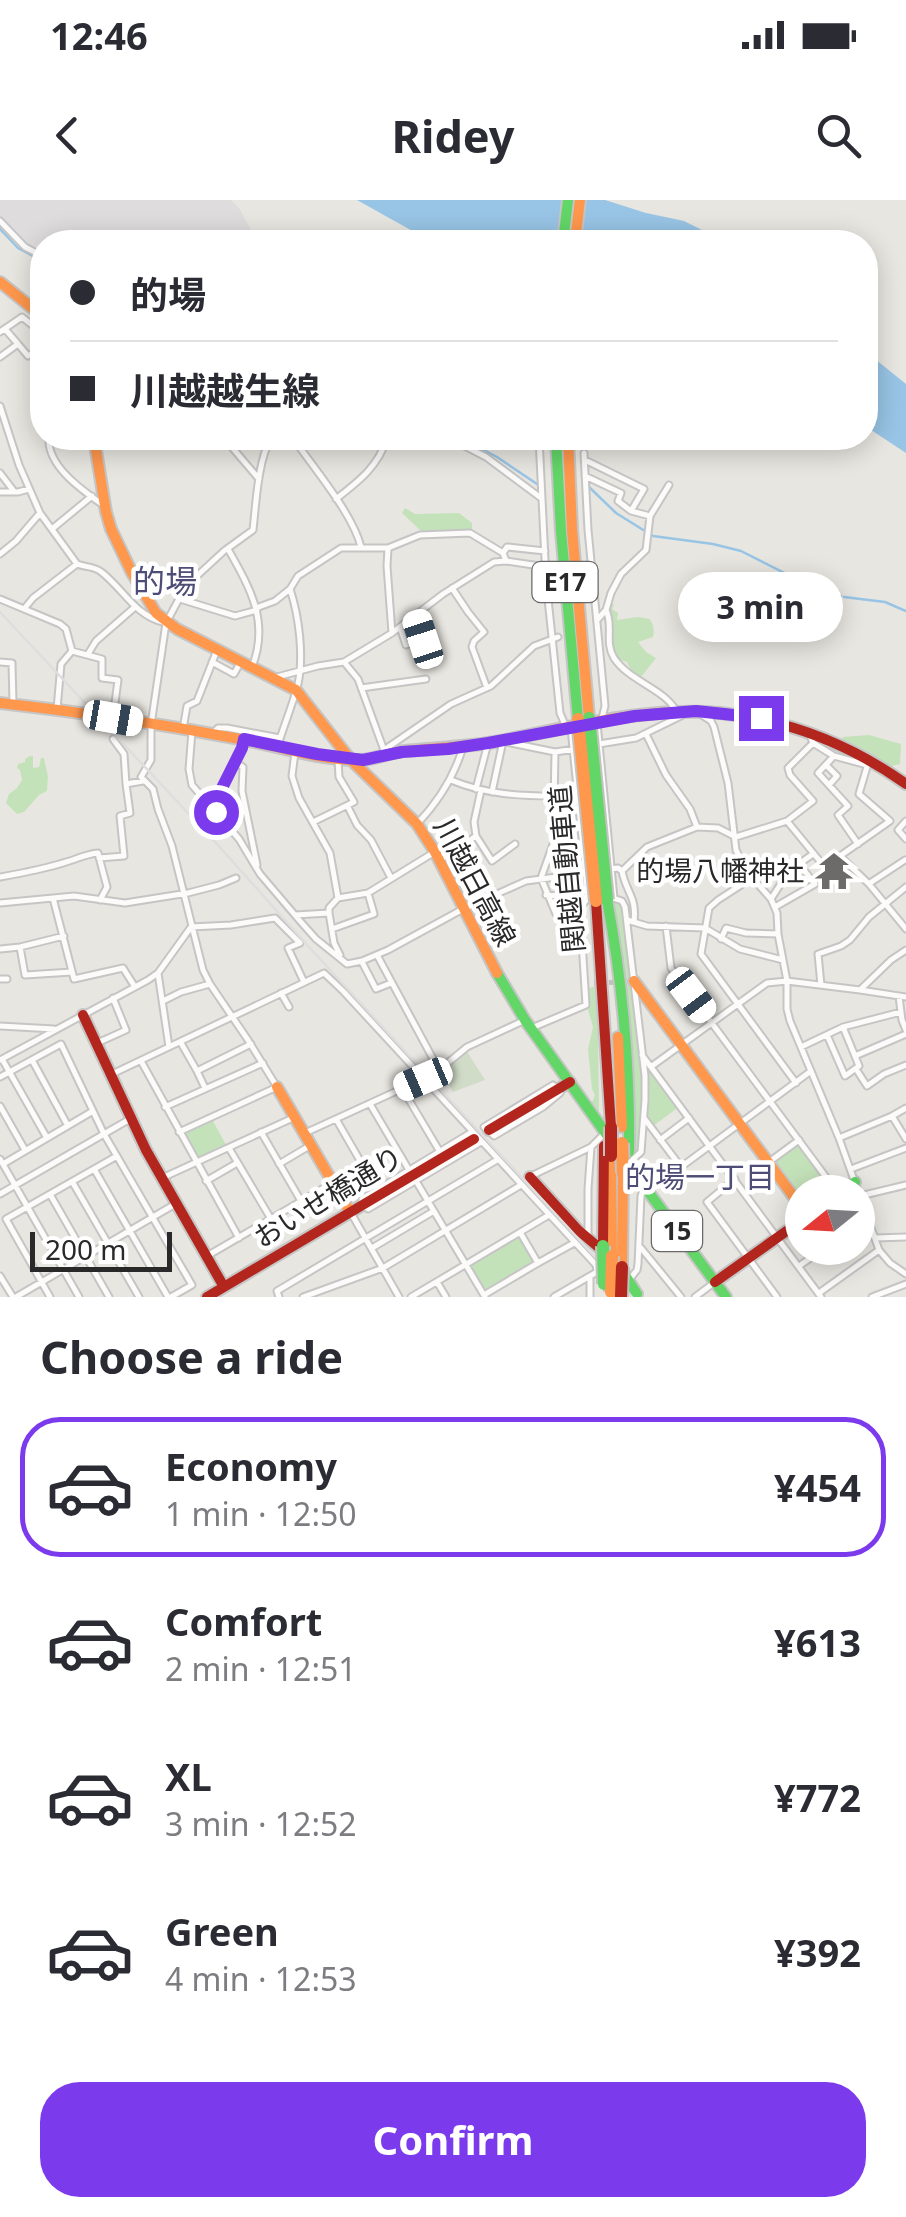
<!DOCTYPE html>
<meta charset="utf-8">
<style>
:root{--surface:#fff;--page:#f2f2f3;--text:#2b2b33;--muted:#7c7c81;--line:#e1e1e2;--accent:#7c3aed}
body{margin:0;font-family:"Noto Sans","Noto Sans JP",sans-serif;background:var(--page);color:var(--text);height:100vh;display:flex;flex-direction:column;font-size:38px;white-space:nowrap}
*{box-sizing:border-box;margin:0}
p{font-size:32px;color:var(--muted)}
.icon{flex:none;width:55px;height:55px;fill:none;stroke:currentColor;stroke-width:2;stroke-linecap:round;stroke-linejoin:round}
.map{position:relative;height:1097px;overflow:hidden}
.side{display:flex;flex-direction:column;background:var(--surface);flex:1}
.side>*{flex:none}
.hud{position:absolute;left:30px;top:30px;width:848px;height:220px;border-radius:40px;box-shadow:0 5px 25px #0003;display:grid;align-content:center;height:220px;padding:0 40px;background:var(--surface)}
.needle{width:65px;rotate:252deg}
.controls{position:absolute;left:785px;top:975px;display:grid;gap:20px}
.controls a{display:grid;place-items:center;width:90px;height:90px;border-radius:50%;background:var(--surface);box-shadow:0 5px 25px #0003;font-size:50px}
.scale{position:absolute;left:30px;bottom:25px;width:142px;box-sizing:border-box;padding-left:10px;border:5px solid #292929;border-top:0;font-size:28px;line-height:35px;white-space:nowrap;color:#292929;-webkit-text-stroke:8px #fff;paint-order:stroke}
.end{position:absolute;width:45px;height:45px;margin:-22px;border:12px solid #7c3aed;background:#fff;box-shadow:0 0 0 5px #fff}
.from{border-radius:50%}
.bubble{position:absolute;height:70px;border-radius:35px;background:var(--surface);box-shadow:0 5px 25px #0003;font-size:32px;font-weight:700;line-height:70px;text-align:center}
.car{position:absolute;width:30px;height:60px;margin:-30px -15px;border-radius:12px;box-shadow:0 0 8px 2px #0007;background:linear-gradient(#fff 24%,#345 0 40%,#fff 0 76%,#345 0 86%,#fff 0)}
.hud b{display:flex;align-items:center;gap:35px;height:95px;font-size:38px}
.hud b+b{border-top:2px solid var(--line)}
.hud i{width:25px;height:25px;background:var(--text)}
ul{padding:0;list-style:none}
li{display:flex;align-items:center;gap:30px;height:140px;margin:0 20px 15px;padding:0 20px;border:5px solid transparent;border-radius:40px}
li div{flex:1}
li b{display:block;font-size:38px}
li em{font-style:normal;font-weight:700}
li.current{border-color:var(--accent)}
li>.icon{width:90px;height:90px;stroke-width:1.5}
h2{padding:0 40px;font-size:45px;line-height:120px}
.button{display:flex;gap:20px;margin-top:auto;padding:20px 40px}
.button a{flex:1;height:115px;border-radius:40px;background:var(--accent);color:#fff;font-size:40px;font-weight:700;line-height:115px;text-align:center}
.status{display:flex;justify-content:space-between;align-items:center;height:70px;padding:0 50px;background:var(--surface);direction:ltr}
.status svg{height:28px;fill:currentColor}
header{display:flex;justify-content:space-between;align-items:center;height:130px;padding:0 40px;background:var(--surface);font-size:45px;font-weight:700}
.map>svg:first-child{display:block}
</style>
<div class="status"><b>12:46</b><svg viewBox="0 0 49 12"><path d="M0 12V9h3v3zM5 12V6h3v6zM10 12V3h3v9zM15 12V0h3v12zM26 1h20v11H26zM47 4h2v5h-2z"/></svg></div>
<header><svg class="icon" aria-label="back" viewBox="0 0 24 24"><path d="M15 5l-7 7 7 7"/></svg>Ridey<svg class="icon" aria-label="search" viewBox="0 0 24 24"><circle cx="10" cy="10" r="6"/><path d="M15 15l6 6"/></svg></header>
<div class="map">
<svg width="906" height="1097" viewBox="0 0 906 1097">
<rect width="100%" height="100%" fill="#e8e6e0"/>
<!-- industrial -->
<path fill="#dfdcde" d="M 0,0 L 231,0 L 239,8 L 258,42 L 42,42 L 42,45 L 40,42 L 33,48 L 28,45 L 0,17 Z"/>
<!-- green -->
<path fill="#c4e2ba" d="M 405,308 L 415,314 L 459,313 L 472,323 L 472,332 L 421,331 L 402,313 Z
M 609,402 L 614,404 L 612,409 L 618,413 L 617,420 L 638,417 L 650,419 C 653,424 655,431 653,437 L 638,442 L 646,452 L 656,458 L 641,477 L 631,470 L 627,462 C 601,455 615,435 611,418 C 610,412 608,407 609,402 Z
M 869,535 L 901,544 L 900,564 L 888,567 L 841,540 L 843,537 Z
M 30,556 L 33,556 L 33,568 L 39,567 L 41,558 L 44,558 L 48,577 L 47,591 L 39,595 L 24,612 L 17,614 L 6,603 L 9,594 L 17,588 L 22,580 L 20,570 L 17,568 L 18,564 L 25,562 L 25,559 Z
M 613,700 L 622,705 L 630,776 L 627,779 L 632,790 L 642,879 L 642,907 L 638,951 L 633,954 L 635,887 Z
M 595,786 L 598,830 L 599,912 L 592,902 L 595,895 L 592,889 L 588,849 L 593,827 L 588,810 L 587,789 Z
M 649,866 L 679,907 L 653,926 C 643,912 647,885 646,867 Z
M 213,921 L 226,945 L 197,958 L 184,934 Z
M 797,944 L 799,944 L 834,992 L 802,992 L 802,1004 L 772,963 Z
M 518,1036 L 535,1062 L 485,1091 L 470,1064 Z"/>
<!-- cemetery -->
<path fill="#d1dcc8" d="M 466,850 L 485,880 L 453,892 L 441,871 Z"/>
<!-- water -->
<path fill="#98c4e5" d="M 357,0 L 605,0 L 646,13 L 684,21 L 726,42 L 455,42 L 416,33 Z
M 865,151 L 906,184 L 906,253 L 865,226 Z"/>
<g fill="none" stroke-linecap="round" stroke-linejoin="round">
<!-- stream -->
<path stroke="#98c4e5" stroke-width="2.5" d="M 0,29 L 18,48 L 42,61
M 461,238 L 497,257 L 537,284
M 588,286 L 616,313 L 653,336 L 713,344 L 741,351 L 818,390 L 841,396
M 844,397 L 885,402 L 906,411"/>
<!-- street-tunnel -->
<path stroke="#c2c0bb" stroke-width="5" stroke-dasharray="5 2.5" stroke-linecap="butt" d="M 594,783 L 621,782"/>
<!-- street casing -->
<g stroke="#c5c5c5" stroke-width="9">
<path id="street" d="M 0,21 L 25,47 L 42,56
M 5,129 L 18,144
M 0,132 L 22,117 L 42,133
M 0,157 L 18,144 L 28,156 L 42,147
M 0,206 L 19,265 L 40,313 L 77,364 C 84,367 92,366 100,371 C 122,387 135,416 163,422
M 49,238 C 47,266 82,290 103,305
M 224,238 L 259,279
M 293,238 C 313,267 353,314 361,347
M 449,238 L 486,257 L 541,298
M 539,238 L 546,380 L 560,513 L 566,527
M 584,253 L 588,330 L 605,506 L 601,522
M 585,260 L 644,289 L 631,311
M 0,273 L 13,290
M 585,276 L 621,293 L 618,301 L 631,311 L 650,316
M 0,292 L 18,292 L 29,289
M 336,299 C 359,281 378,267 387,238
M 52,329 L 92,296
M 388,348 L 387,366 L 392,433
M 228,349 C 250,388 270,422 252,467
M 503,353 L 507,347 L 545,351
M 0,354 L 16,341 L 40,313
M 452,388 L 468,412 L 484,432 L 474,441 L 472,447 L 487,488
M 0,399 L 60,424 L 66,429 L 72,451
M 180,399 L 235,416 L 257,410
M 256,408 L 275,401 L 290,389 L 298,376 L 341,348 L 388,348 L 420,335 L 470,333 L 503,353 L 506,361
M 24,409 L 33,398 L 77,364
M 606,410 C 614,427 604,441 614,458 C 630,482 664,488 677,512
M 597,420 L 606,410 L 611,393 L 621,374 L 646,350 L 650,316 L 669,285
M 400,427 L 406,445 L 423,439 L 416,416
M 88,454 L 96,441 L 135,407
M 0,462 L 12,463 L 13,503
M 212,462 L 234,474 L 240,463
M 344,462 L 358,479 L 385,553
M 277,477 L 318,466 L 344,462 L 392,433 L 443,394 L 494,362 L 506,361 L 540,366 L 546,380
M 361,488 L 426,479
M 57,509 L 61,464 L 72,451 L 102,459 L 102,478 L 118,480 L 113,518
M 697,512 L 711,521 L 714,527 L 728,583 L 736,650 L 748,673 L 771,699 L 777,713 L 778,734 L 787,781 L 787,809 L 790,821 L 839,938 L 879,1050 L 890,1063 L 906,1074
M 597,523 L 614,698
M 571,528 L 588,698 L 580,708 L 582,741
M 183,529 L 187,506 L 197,501 L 217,450
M 192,531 L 189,569 L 192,585 L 239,639 L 260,674 L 300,721 L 316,739 L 347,764 L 362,761 L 388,750 L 463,709 L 526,681 L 587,673
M 809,533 L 813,543 L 834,556
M 212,534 L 218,528 L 227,528 L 280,538
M 646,534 L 666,575 L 690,609 L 697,627
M 113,539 L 124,554 L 126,584 L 143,581
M 507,540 L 511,543 L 555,552 L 575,549
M 599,544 L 636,538 L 685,514
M 278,545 C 284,525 293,504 298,484 C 304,456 299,416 290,389
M 384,550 L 451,504 L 491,486 L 534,446 L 558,437
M 295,552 L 292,576 L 299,598 L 330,653 L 338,698 L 329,708 L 329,713 L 334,743 L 340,755
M 235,562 L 243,567 L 242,591 L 257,665
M 827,566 L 837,576 L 829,585
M 451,580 C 484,594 519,596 554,596
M 476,589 L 488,543
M 492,592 L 503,541
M 212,607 L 242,548 L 244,539
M 348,607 L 357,625 L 371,640 L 390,676
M 787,621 L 813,601 L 790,575 L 788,568 L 813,543
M 906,621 L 898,630 L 906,639
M 313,622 L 354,602 L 339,577 L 338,560
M 417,624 C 439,601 454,577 463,547
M 476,636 L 474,622 L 481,590
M 858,644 L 838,615 L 848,606 L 818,573 L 834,556 L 867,565
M 841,657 L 869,684 L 906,729
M 99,658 L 124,656 L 120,616 L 130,613 L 126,584
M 439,661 L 476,636 L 492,661 L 515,644
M 610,669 L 618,668 L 622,671 C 626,693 637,696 634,722
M 622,671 L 647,647 L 697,627 L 718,628 L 736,637 L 787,621 L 823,665 L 840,656 L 890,621 L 859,594 L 869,560
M 0,677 C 23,673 44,669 66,662 C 77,659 86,654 98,653 L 107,687 L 100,700
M 752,678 L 718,700 L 709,708 L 701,754 L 796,883
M 870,683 L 905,660
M 546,695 L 588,698
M 53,698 L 74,779 L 123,768 L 135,787
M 338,698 L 368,693 L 433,653
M 613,698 L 622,701 L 625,707 L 645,876 L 645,900 L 641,952 L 630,962
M 771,699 L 789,671 L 813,654
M 0,703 L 74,696 L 125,703 L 188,693 L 219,685 L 236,678
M 775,707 L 815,684 L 799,664
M 295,715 L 329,713
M 627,720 L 647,726 L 705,728 L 740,749 L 783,760
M 666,726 L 671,768 L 837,992
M 332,729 L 374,714 L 368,693
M 721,739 L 726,728 L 746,733 L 778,734
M 20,747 L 25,775 L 72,772
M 0,749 L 20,747 L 64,736
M 377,755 L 439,870 L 467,847 L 525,820
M 362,762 L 376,789 L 391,783
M 158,773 L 169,847
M 0,779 L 7,779
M 821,785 L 818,754 L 841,746 L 850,740 L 869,717 L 906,687
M 860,790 L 906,797
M 281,793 L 289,807
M 899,796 L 902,820 L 906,830
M 163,801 L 181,792 L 210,784
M 0,826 L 54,829
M 534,827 L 586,805 L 582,741 L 556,714 L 541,678 L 558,630 L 554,605 L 555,552
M 843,827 L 855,856
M 827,835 L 845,876 L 859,866 L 855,856 L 906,834
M 181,843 L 197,871
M 95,844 L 126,830 L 113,798
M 801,847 L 843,827 L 901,812
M 642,855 L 821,1097
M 2,859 L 47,938
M 0,860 L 148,780 L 158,773 L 191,727 L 231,725 L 275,718 L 300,743 L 288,748 L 304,782
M 32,860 L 68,926
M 141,861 L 239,1038
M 652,866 L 767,783 L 787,781 L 860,790 L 891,760 L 906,750
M 856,869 L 867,886 L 884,874 L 906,865
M 110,875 L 324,773 L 343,791 L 596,1065 L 597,1072 L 590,1076 L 590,1097
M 0,877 L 61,844 L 104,934 L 192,1085 L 171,1097
M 553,885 L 560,893 L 543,907 L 494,936 L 484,927 Z
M 205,888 L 197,871 L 251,844
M 402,888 L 440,952
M 370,904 L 409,970
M 0,906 L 25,950
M 165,907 L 263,863
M 892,916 L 906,939
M 644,918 L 681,967
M 336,919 L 377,990
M 179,932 L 277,887 L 248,840 L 210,784 L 203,770 L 172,646 L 158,609 L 153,589 L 141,577 L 151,560 L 151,525 L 166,423 L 186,386 L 224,351 L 253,330 C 256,303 258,260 271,238
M 261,932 L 301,1001
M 472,932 L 362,999 L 362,1005 L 368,1009 L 481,942
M 305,933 L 423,879
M 839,938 L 892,916 L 906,908
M 660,940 L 689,918
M 229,948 L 271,1019
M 0,959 L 79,1097
M 769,962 L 799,940
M 3,964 L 93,911
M 279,964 L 311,945
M 94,969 L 168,1097
M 851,969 L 906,948
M 529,977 L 591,947 L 605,933
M 162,978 L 295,917
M 735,979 L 707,1002 L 777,1097
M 206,981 L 237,963
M 416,981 L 485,1097
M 73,983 L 139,1097
M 0,994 L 130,919
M 51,996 L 109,1097
M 860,996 L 906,985
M 351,1013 L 399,1097
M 588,1036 L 588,989 L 591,947
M 875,1038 L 906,1037
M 372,1048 L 434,1011
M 641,1048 L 681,1097
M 207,1056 L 334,982
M 538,1063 L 574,1043
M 799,1066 L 825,1048
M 0,1076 L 13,1097
M 629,1080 L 637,1070 L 638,1064 L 641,996 L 644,987 L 681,967 L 811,871
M 437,1082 L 446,1097
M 819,1093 L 879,1050
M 484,1095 L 538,1063 L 521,1034
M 16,1097 L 177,1003
M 50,1097 L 6,1019 L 117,956
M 279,1097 L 277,1091 L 497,960
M 303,1097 L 383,1068 L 521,985
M 411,1097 L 549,1015
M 554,1097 L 590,1076
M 695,1097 L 715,1082
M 872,1097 L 906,1084"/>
</g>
<!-- fast casing -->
<g stroke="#c5c5c5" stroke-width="14">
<path id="fast" d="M 563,42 L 568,0
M 556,238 L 561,331 L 578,519
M 607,700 C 623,784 630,867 629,952
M 497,773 L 525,820 L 612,942
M 622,956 L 726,1097
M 841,992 L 855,982
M 623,1072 L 637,1094"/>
</g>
<!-- slow casing -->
<g stroke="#c5c5c5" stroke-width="14">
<path id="slow" d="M 575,42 L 580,0
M 0,82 L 42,116
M 94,238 L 106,312 L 111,329 L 132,373 L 156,413 L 177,429 L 296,490 L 350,559 L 417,624 L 435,652 L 497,773
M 568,238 L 572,330 L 589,518
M 0,503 C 81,512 161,524 240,539 C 279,546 320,561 360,560 C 375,560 389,552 404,551 C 435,548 464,547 495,542 C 569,528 644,506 720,513
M 634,781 L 802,1008
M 618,837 L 622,927
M 277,887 L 350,1012
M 611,958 L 612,1056
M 622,1067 L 623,973"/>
</g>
<!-- jam casing -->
<g stroke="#c5c5c5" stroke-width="14">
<path id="jam" d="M 720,513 C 789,520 850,544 906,584
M 596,701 L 611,927
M 83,815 L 146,950 L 224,1087
M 489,930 L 570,882
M 530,977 L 578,1030 L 603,1051
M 603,1046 L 604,946
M 715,1082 L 802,1020
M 207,1097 L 474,939"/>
</g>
<!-- street -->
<use href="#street" stroke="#fcfbfa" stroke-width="5"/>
<!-- fast -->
<use href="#fast" stroke="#63d668" stroke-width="10"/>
<!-- slow -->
<use href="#slow" stroke="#ff974d" stroke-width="10"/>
<!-- jam -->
<use href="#jam" stroke="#b3261e" stroke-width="10"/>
<!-- rail -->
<path stroke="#dedede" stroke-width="2.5" d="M 0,412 L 217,644 L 308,746 L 632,1097"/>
<!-- fast-bridge casing -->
<g stroke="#c4c3c1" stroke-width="16" stroke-linecap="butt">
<path id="fast-bridge" d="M 589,518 L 607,700
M 603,1046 L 604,1084"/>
</g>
<!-- slow-bridge casing -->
<g stroke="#c4c3c1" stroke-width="16" stroke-linecap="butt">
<path id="slow-bridge" d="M 578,519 L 596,701
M 622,943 L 623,973
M 611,1092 L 612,1056"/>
</g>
<!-- jam-bridge casing -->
<g stroke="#c4c3c1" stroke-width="16" stroke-linecap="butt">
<path id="jam-bridge" d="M 611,927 L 611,956
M 621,1097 L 622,1067"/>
</g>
<!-- fast-bridge -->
<use href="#fast-bridge" stroke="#63d668" stroke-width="12"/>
<!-- slow-bridge -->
<use href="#slow-bridge" stroke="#ff974d" stroke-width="12"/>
<!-- jam-bridge -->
<use href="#jam-bridge" stroke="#b3261e" stroke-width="12"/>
</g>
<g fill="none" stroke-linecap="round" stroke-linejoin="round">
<!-- route -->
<path stroke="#7c3aed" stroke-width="12" d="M 216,612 L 212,608 L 242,548 L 244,539 L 317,554 L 363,560 L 402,552 L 448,549 L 488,543 L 635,516 L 696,511 L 761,518"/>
</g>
<!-- icons -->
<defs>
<g id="temple-bare" transform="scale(3)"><path d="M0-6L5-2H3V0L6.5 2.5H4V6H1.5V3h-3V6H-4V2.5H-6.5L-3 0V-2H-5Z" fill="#6c6b69" stroke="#fff" stroke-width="2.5" paint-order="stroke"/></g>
</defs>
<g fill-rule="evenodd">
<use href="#temple-bare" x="834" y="671"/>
</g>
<g text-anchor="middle" stroke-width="9" stroke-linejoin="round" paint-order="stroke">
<!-- shield labels -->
<g fill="#fff" stroke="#696969" stroke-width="2.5">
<rect x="532.5" y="362" width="65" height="40" rx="8"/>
<rect x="652" y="1011" width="50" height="40" rx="8"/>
</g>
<g font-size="25" font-weight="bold" fill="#292929">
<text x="565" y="391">E17</text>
<text x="677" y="1040">15</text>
</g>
<!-- street labels -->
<g font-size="28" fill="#292929" stroke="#fff">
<text transform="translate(567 669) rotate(-95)" y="10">関越自動車道</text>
<text transform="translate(475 682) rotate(62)" y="10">川越日高線</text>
<text transform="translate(328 997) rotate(-31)" y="10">おいせ橋通り</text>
</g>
<!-- poi labels -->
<g font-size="28" fill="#292929" stroke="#fff" text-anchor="end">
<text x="804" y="681">的場八幡神社</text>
</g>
<!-- neighbourhood labels -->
<g font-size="30" fill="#4d4d77" stroke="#fff">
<text x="700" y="988">的場一丁目</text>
</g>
<!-- quarter labels -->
<g font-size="32" fill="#4d4d77" stroke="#fff">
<text x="165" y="393">的場</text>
</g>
</g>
</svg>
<div class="controls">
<a><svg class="needle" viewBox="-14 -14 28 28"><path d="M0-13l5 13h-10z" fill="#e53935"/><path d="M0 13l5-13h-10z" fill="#7c7c81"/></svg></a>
</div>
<div class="scale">200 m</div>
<i class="end from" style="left:216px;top:612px"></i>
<i class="end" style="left:761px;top:518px"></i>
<div class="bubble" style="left:678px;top:372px;width:165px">3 min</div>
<i class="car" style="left:423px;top:439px;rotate:342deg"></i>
<i class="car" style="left:113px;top:518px;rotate:100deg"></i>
<i class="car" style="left:691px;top:795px;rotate:143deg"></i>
<i class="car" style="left:423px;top:879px;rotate:247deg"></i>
<div class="hud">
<b><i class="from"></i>的場</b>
<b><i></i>川越越生線</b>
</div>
</div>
<section class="side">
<h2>Choose a ride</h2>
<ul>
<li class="current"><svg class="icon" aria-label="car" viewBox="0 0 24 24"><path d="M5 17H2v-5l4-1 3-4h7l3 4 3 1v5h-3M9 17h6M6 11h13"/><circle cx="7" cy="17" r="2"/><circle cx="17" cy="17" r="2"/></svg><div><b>Economy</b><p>1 min · 12:50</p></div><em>¥454</em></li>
<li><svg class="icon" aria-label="car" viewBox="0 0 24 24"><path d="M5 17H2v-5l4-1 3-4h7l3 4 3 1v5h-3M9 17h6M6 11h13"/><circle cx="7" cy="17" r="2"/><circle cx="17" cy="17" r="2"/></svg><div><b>Comfort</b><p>2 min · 12:51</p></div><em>¥613</em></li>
<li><svg class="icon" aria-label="car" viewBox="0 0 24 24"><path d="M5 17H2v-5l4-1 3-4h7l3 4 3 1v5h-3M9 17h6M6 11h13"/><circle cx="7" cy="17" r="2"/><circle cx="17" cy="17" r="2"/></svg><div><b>XL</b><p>3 min · 12:52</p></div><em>¥772</em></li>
<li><svg class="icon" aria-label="car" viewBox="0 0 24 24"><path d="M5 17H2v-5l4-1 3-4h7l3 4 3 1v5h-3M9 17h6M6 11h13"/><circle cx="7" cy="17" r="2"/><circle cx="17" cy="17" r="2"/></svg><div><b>Green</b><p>4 min · 12:53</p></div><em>¥392</em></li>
</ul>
<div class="button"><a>Confirm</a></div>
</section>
